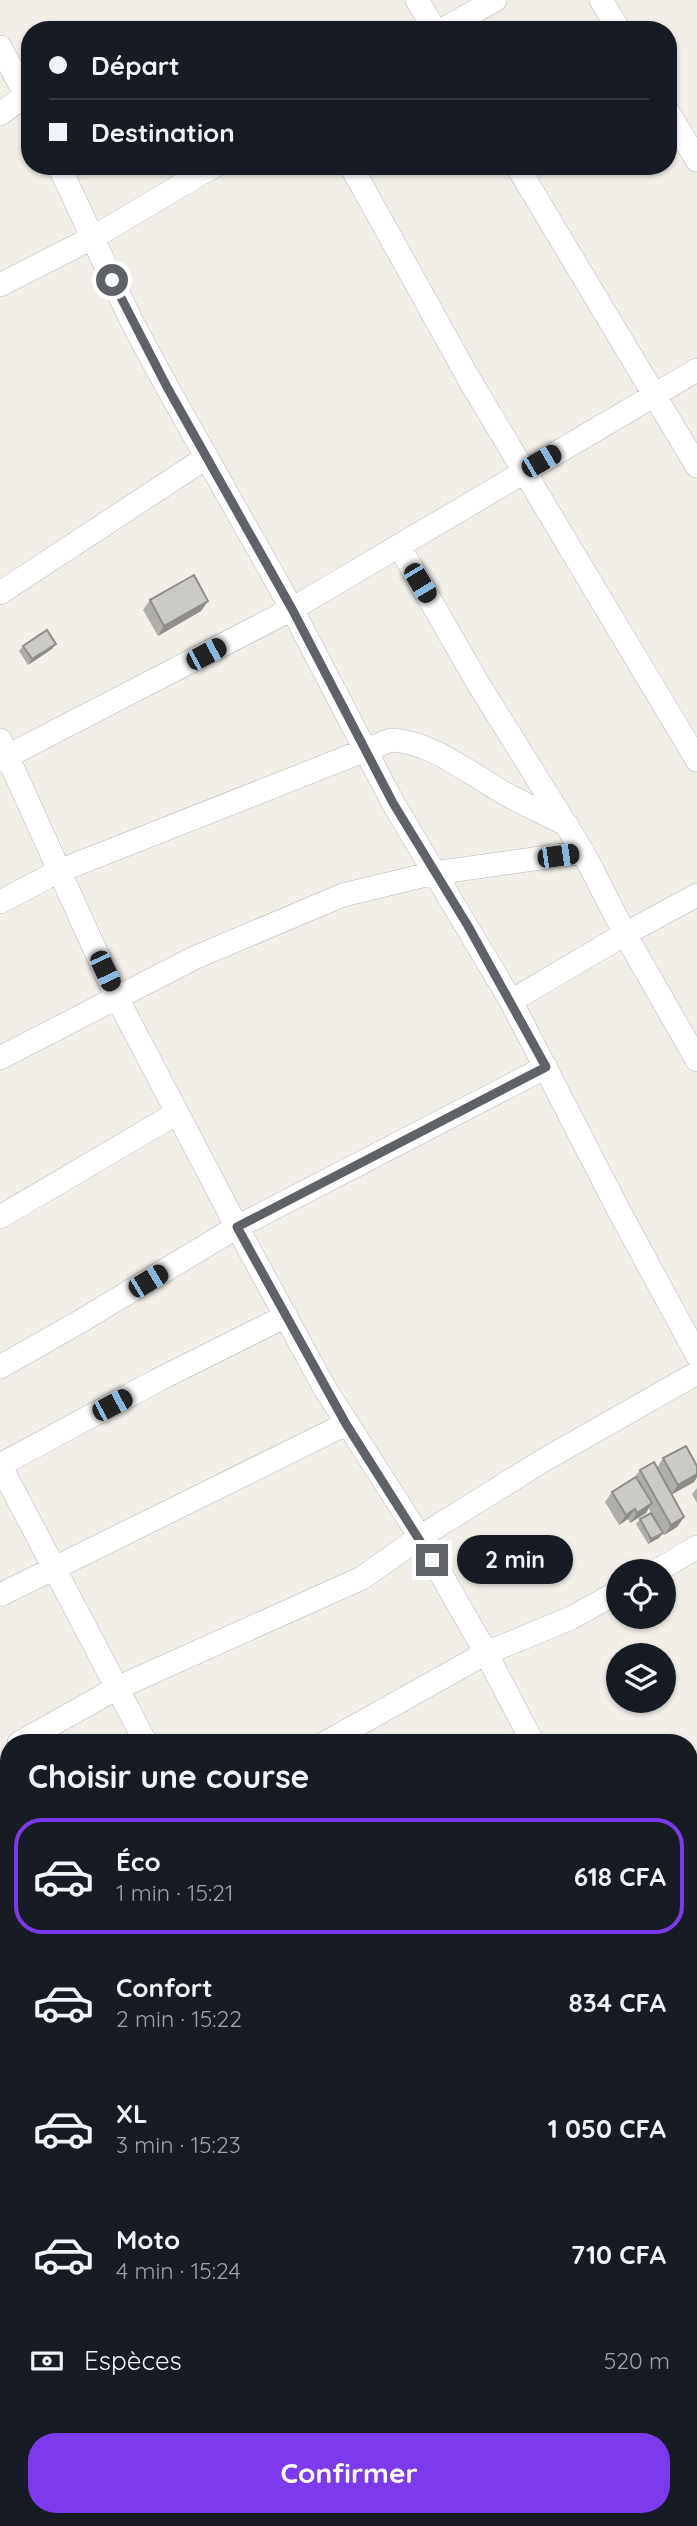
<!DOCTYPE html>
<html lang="fr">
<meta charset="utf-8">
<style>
:root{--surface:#171b24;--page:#242831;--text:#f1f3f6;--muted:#9ea1a6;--line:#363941;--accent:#7c3aed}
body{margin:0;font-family:Quicksand,sans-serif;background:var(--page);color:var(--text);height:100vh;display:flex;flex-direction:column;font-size:26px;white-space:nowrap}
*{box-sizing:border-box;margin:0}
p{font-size:23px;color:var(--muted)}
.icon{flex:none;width:38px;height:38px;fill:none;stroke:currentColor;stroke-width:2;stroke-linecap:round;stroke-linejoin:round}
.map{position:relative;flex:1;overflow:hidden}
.sheet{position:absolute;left:0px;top:1734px;width:698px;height:793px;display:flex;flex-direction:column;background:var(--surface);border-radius:28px 28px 0 0;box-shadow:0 2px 5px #0004}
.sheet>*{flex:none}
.guide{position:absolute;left:21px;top:21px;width:656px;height:154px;border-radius:28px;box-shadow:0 2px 5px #0004;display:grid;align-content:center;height:154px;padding:0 28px;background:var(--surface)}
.fabs{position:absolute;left:606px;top:1559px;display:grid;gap:14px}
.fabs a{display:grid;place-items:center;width:70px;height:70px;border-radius:50%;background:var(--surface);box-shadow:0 2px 5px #0004;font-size:35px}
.end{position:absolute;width:32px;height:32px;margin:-16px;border:9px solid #5f6368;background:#fff;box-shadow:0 0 0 4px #fff}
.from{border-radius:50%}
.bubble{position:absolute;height:49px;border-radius:24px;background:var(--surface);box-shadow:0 2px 5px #0004;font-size:23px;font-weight:700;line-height:49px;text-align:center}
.car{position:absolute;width:21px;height:42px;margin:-21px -10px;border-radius:9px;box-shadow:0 0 5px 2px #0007;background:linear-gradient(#222 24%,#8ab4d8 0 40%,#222 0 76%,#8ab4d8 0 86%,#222 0)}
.guide b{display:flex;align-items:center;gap:24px;height:66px;font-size:26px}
.guide b+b{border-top:2px solid var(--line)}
.guide i{width:18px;height:18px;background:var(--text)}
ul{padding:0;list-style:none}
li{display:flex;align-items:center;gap:21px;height:116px;margin:0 14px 10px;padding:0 14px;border:4px solid transparent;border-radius:28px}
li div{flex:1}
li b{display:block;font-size:26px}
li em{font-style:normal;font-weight:700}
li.on{border-color:var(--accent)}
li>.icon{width:63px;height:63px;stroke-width:1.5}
h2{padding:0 28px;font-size:32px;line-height:84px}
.pay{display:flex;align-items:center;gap:18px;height:77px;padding:0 28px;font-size:26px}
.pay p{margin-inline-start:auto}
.button{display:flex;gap:14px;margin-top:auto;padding:14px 28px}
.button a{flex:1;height:80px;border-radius:28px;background:var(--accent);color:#fff;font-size:28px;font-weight:700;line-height:80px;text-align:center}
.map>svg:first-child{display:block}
</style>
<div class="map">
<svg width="697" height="2526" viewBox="0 0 697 2526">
<rect width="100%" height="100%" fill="#f1efe8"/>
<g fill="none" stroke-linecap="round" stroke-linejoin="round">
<!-- minor casing -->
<g stroke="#b5b8bc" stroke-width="24">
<path id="minor" d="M 417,0 L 435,30
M 601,0 L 619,30
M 442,30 L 495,0
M 0,47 L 30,103
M 668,112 L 697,160
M 0,114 L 26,95
M 59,166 L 132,322 L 167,387 L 292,609 L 393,803 L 511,1001 L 618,1209 L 697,1355
M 351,166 L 469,379 L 697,760
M 517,166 L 697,466
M 0,285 L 92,238 L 214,166
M 399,546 L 479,685 L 583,852 L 625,934 L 697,1060
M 0,593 L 207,457
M 0,740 L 116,996 L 237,1227 L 324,1387 L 420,1537 L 486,1653 L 533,1743
M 0,760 L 292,609 L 697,370
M 0,902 L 59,871 L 391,740 C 432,742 469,773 504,793 C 524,804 546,814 567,825
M 511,1001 L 625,934 L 697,895
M 0,1058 L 194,958 L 343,895 L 434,873 L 583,852
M 0,1217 L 177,1113
M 0,1367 L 81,1321 L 237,1227 L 546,1067
M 655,1572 L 697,1547
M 0,1595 L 346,1424
M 19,1743 L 117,1688 L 362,1578 L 420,1537 L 544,1460 L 697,1373
M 146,1743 L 0,1465 L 156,1381 L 286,1316
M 325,1743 L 486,1653 L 571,1618 L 618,1592
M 690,1827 L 697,1823
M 0,1907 L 9,1902
M 690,1981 L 697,1977
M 690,2027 L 697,2046
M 0,2205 L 9,2201
M 690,2351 L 697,2346
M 0,2373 L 9,2369
M 162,2518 L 164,2526
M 340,2518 L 345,2526
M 371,2526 L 385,2518"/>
</g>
<!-- minor -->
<use href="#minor" stroke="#fff" stroke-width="23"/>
</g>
<!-- wall -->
<path fill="#afaea9" d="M 150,600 L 208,601 L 201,611 L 158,636 L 143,610 Z
M 23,646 L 52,649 L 28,665 L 19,651 Z
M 663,1458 L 697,1466 L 697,1477 L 694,1482 L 672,1494 L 684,1517 L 677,1527 L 664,1535 L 663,1533 L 659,1538 L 648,1544 L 636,1524 L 640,1519 L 651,1513 L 649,1508 L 646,1513 L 630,1523 L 628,1519 L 619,1525 L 605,1502 L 612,1492 L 634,1478 L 640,1470 L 657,1468 Z
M 697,1488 L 697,1503 L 692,1494 Z"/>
<!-- shaded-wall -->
<path fill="#8f8d8a" d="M 208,601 L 201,611 L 158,636 L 164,626 Z
M 56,644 L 52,649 L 28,665 L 32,659 Z
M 697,1474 L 697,1477 L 694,1482 L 671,1495 L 678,1485 Z
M 652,1503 L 646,1513 L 630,1523 L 637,1513 Z
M 635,1509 L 628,1519 L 619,1525 L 626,1515 Z
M 684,1517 L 677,1527 L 664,1535 L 671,1525 Z
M 663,1533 L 659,1538 L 648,1544 L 651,1539 Z"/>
<!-- building -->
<path fill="#cccac5" stroke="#8f8d8a" stroke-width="2" d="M 194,575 L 208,601 L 164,626 L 150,600 Z
M 47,630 L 56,644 L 32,659 L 23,646 Z
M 686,1446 L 697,1466 L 697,1474 L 678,1485 L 663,1458 Z
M 654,1462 L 684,1517 L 671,1525 L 640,1470 Z
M 636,1477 L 652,1503 L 637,1513 L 635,1509 L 626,1515 L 612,1492 Z
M 651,1513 L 663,1533 L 651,1539 L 640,1519 Z"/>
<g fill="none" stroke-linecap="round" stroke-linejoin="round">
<!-- route -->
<path stroke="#5f6368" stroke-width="9" d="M 112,280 L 167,387 L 292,609 L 393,803 L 468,926 L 546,1067 L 237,1227 L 346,1424 L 432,1560"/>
</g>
</svg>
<div class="fabs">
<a><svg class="icon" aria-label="locate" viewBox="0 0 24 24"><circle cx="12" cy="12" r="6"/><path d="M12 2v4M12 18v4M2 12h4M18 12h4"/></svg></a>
<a><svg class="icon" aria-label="layers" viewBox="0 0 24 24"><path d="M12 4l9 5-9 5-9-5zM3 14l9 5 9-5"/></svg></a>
</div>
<i class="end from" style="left:112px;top:280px"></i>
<i class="end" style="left:432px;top:1560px"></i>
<div class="bubble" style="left:457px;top:1535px;width:116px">2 min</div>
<i class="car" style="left:541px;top:461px;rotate:60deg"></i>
<i class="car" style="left:420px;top:583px;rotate:149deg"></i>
<i class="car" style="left:206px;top:654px;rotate:62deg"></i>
<i class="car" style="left:558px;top:856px;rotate:82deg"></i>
<i class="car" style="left:105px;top:971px;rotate:155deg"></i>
<i class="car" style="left:148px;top:1281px;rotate:59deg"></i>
<i class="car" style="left:112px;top:1405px;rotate:62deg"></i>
<div class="guide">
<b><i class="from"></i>Départ</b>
<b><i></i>Destination</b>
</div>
<section class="sheet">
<h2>Choisir une course</h2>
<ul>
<li class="on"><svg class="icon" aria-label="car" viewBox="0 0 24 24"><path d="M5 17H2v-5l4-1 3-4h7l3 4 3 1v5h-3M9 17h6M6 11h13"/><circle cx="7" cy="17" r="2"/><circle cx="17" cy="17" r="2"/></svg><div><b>Éco</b><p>1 min · 15:21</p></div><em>618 CFA</em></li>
<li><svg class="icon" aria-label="car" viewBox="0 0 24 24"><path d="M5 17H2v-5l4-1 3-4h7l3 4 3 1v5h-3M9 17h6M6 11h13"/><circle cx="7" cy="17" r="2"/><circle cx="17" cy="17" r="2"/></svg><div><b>Confort</b><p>2 min · 15:22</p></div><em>834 CFA</em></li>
<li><svg class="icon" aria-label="car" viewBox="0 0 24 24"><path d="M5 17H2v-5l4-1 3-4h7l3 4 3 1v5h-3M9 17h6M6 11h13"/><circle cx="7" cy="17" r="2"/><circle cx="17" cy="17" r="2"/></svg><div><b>XL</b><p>3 min · 15:23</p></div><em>1 050 CFA</em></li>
<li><svg class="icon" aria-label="car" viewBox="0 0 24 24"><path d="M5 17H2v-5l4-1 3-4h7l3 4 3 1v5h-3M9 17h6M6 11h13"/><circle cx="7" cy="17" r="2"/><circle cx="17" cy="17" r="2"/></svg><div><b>Moto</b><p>4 min · 15:24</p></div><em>710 CFA</em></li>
</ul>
<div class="pay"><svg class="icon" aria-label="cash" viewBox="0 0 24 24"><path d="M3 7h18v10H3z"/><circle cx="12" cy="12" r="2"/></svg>Espèces<p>520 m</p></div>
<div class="button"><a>Confirmer</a></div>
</section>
</div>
